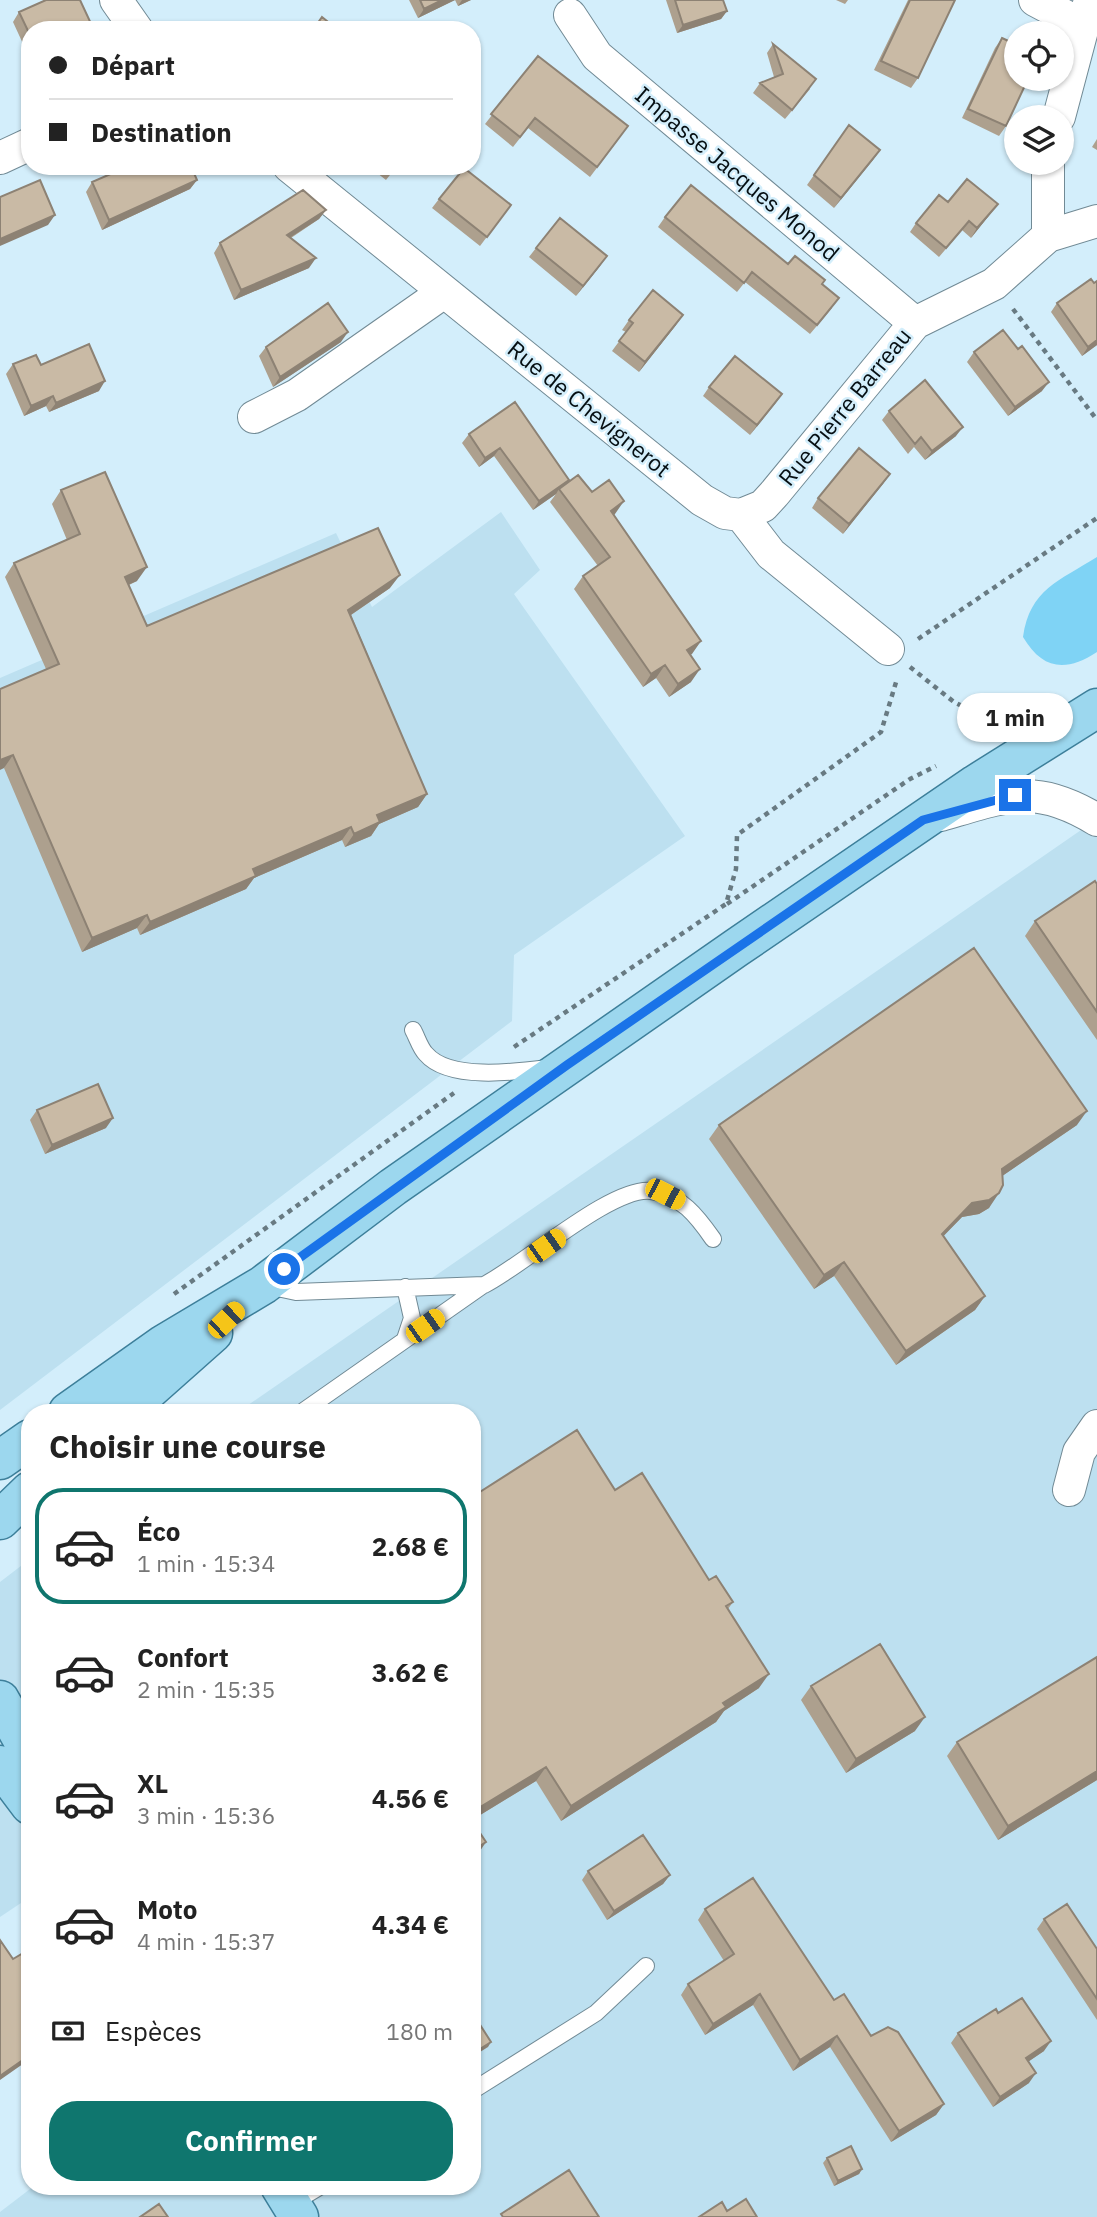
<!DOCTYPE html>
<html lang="fr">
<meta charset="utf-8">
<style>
:root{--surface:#fff;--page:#f6f6f6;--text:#222;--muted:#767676;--line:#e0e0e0;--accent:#0f766e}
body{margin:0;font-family:"IBM Plex Sans",sans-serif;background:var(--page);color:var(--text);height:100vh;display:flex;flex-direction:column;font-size:26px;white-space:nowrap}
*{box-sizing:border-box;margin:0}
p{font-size:23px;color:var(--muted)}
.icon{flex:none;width:38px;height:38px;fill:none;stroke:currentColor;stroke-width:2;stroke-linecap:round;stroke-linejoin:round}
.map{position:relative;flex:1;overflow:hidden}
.sheet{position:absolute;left:21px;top:1404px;width:460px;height:791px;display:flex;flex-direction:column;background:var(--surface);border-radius:28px;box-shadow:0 2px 5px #0004}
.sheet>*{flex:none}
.guide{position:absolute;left:21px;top:21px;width:460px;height:154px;border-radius:28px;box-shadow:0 2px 5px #0004;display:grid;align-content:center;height:154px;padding:0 28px;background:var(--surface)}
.buttons{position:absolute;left:1004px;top:21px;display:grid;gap:14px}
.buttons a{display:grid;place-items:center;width:70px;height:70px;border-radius:50%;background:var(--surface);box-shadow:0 2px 5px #0004;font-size:35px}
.end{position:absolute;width:32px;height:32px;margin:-16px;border:9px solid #1a73e8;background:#fff;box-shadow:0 0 0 4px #fff}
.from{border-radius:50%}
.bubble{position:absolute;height:49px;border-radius:24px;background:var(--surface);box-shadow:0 2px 5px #0004;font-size:23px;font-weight:700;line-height:49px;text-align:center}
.car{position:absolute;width:21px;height:42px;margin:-21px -10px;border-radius:9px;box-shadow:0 0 5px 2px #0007;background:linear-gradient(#f5c518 24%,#345 0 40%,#f5c518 0 76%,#345 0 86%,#f5c518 0)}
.guide b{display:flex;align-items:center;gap:24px;height:66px;font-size:26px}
.guide b+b{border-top:2px solid var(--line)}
.guide i{width:18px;height:18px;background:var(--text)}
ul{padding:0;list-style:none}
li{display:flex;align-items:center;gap:21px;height:116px;margin:0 14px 10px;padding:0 14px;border:4px solid transparent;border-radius:28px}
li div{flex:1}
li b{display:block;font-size:26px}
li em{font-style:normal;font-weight:700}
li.selected{border-color:var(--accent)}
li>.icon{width:63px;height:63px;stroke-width:1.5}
h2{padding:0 28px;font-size:32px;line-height:84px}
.pay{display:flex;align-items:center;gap:18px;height:77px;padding:0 28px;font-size:26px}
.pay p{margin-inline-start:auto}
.action{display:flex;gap:14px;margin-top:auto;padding:14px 28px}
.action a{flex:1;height:80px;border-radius:28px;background:var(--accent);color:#fff;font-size:28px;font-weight:700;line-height:80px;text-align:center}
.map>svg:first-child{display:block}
</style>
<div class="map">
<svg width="1097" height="2217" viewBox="0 0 1097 2217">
<rect width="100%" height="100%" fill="#d3eefb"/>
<!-- built -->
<path fill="#bde0f0" d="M 501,512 L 540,570 L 514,594 L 685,836 L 514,955 L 512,1021 L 0,1410 L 0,678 L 336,533 L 372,607 Z
M 1097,819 L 1097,2217 L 0,2217 L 0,2212 L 34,2186 L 472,2186 L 472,1412 L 238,1412 Z
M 30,1559 L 30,1897 L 0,1917 L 0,1582 Z"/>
<!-- water -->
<path fill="#7fd3f5" d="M 1097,557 L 1097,652 C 1065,673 1042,669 1023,637 C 1030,589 1059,581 1097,557 Z"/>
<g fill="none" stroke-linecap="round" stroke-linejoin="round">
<!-- lane casing -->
<g stroke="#718a95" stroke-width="18">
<path id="lane" d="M 413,1030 C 417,1037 420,1048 426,1054 C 449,1081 516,1072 547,1068
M 268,1286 L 296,1292 L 484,1285 C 524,1265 612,1186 651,1191 C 681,1195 697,1216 713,1239
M 405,1287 L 412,1318 L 405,1339
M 302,1412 L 482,1286
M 472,2091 L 596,2013 L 646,1966
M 291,2204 L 321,2186"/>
</g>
<!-- street casing -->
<g stroke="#718a95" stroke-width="34">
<path id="street" d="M 116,0 L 137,30
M 1035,0 L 1082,25
M 570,15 L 597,56 L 915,323
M 1059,117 L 1090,0
M 0,158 L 30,144
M 289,166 L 702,500 L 725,513 L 741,515 L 771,554 L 888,649
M 1048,236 L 1048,163
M 254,417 L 297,395 L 444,292
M 741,515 L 763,506 L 774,494 L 915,323 L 994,284 L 1048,236 L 1097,221
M 941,815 C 1006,796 1035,782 1097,820
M 1069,1490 L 1079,1452 L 1097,1426"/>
</g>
<!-- primary casing -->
<g stroke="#3d7f9a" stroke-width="41">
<path id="primary" d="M 68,1412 L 164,1344 L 263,1285 L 393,1187 L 736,948 L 976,784 L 1097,708
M 124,1412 L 213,1333
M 0,1460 L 30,1439
M 0,1520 L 30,1491
M 0,1700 L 30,1753
M 0,1765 L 30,1805
M 280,2186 L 299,2217"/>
</g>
<!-- path -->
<path stroke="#687a82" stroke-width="4.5" stroke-dasharray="5 5" stroke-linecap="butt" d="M 1013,309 L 1097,420
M 918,639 L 1097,518
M 910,667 L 954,702 L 1003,726
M 727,904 L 910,779 L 936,766
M 514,1047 L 726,904 L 736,869 L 737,835 L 881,732 L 897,679
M 174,1294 L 454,1093"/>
<!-- lane -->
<use href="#lane" stroke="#fff" stroke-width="16"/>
<!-- street -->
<use href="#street" stroke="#fff" stroke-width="32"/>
<!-- primary -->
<use href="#primary" stroke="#9cd7ee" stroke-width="38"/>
</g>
<!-- wall -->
<path fill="#ada08e" d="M 409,0 L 455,0 L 418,18 Z
M 455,0 L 471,0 L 458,6 Z
M 666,0 L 723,0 L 727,11 L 721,19 L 677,33 Z
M 836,0 L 848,0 L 845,4 Z
M 908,0 L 955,0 L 918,78 L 911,88 L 874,70 Z
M 19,12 L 30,30 L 30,59 L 13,22 Z
M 1002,38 L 1006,126 L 999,136 L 962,118 L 995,48 Z
M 773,44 L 810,89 L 785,119 L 753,93 L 760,83 L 774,77 L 767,53 Z
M 538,56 L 621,136 L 590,177 L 528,128 L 513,147 L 485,124 Z
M 849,125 L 880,150 L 834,208 L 807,185 Z
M 1097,139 L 1097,150 L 1092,147 Z
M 368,166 L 397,166 L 386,180 Z
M 197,180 L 190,189 L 102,230 L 86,192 L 92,182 Z
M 439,199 L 511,205 L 480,246 L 432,208 Z
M 948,202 L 991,213 L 971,238 L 962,230 L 939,257 L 910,232 L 916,223 Z
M 326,210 L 319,219 L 291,238 L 309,268 L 234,300 L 214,253 L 220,243 Z
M 665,217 L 788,264 L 832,308 L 810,334 L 745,282 L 737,292 L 658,227 Z
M 536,248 L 600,266 L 576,296 L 529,257 Z
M 1097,281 L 1097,345 L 1082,356 L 1051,312 L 1057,303 Z
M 629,320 L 676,325 L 639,372 L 612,351 L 626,332 L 622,330 Z
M 341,342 L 273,387 L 259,356 L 266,347 Z
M 1018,349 L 1042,391 L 1008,416 L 967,362 L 974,352 Z
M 13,364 L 41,365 L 99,391 L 49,412 L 46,406 L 24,416 L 6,374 Z
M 709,387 L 782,394 L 750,435 L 703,396 Z
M 515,402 L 569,480 L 567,483 L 592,492 L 615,514 L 614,515 L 701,641 L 690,655 L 691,682 L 669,697 L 656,678 L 643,687 L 574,589 L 583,576 L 598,566 L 550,502 L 556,494 L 533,510 L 494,456 L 479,467 L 462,443 L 469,434 Z
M 889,411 L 956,436 L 925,460 L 914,447 L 908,454 L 882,420 Z
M 890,474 L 843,534 L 812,508 L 818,498 Z
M 61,490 L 137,581 L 129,585 L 147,626 L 390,588 L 351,615 L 427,794 L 418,807 L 379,824 L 371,836 L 345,847 L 342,840 L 254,878 L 246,889 L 140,935 L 137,928 L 82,952 L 4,768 L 46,669 L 5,577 L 14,563 L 67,540 L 52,504 Z
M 1097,884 L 1097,1040 L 1025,936 L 1035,921 Z
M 37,1110 L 106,1128 L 45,1154 L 30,1120 Z
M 719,1125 L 1077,1125 L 1002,1176 L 989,1208 L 979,1214 L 962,1217 L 943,1236 L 985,1296 L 975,1310 L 896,1365 L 834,1276 L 814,1289 L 709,1139 Z
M 615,1490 L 733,1602 L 728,1609 L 759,1688 L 724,1711 L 716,1722 L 561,1821 L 536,1781 L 472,1820 L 472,1497 Z
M 1097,1657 L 1097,1780 L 998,1840 L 947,1756 L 957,1742 Z
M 811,1686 L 915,1731 L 846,1773 L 801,1700 Z
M 588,1871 L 670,1875 L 663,1884 L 607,1920 L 582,1880 Z
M 705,1909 L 834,2000 L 944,2104 L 936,2115 L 891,2142 L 830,2047 L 793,2071 L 753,2005 L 705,2035 L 681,1995 L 688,1984 L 724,1961 L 698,1920 Z
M 1044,1919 L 1097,1949 L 1097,2020 L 1037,1929 Z
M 998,2013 L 1044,2051 L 1029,2061 L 1029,2083 L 993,2107 L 951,2043 L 958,2033 Z
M 827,2158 L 862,2169 L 859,2174 L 834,2186 L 823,2163 Z"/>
<!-- shaded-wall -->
<path fill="#8d8274" d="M 442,0 L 455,0 L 418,18 L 424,9 Z
M 462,0 L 471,0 L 458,6 Z
M 727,11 L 721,19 L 677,33 L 683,25 Z
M 880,150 L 873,160 L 834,208 L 841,198 Z
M 197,180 L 190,189 L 102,230 L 109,220 Z
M 998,204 L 991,213 L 971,238 L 977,228 Z
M 326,210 L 319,219 L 280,244 L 287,235 Z
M 55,215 L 48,225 L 0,246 L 0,239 Z
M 607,256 L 600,266 L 576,296 L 583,286 Z
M 316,258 L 309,268 L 234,300 L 241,290 Z
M 683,315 L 676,325 L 639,372 L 645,362 Z
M 348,332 L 341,342 L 273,387 L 280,377 Z
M 1097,340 L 1097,345 L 1082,356 L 1088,347 Z
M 105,381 L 99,391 L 49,412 L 56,403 Z
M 1049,382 L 1042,391 L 1008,416 L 1015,407 Z
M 782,394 L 775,404 L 750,435 L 757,425 Z
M 53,396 L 46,406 L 24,416 L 31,406 Z
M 963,427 L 956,436 L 925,460 L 932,451 Z
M 500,448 L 494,456 L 479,467 L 485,458 Z
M 890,474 L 883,484 L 843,534 L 849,524 Z
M 569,480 L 563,489 L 559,489 L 556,494 L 533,510 L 539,501 Z
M 624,501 L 615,514 L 602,524 L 611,511 Z
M 147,567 L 137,581 L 116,590 L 125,577 Z
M 400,575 L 390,588 L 339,623 L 348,610 Z
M 701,641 L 692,654 L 678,663 L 687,650 Z
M 665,665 L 656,678 L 643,687 L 651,674 Z
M 700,669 L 691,682 L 669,697 L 678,684 Z
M 13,755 L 4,768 L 0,770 L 0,760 Z
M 427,794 L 418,807 L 379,824 L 371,836 L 345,847 L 354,834 L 377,815 Z
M 351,827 L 342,840 L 254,878 L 246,889 L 140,935 L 150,922 L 253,869 Z
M 147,915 L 137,928 L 82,952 L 92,938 Z
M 1087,1111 L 1077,1125 L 992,1183 L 1002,1169 Z
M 113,1118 L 106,1128 L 45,1154 L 52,1145 Z
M 999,1193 L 989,1208 L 979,1214 L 962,1217 L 932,1248 L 942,1234 L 972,1203 Z
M 844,1262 L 834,1276 L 814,1289 L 824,1275 Z
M 985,1296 L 975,1310 L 896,1365 L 906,1351 Z
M 769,1674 L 759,1688 L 724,1711 L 716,1722 L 561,1821 L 571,1806 L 723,1703 Z
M 925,1717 L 915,1731 L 846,1773 L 856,1759 Z
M 546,1767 L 536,1781 L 472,1820 L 472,1812 Z
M 1097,1771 L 1097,1780 L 998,1840 L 1008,1826 Z
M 486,1842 L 476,1857 L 472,1859 L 472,1851 Z
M 670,1875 L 663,1884 L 607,1920 L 614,1911 Z
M 760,1994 L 753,2005 L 705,2035 L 713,2024 Z
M 837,2036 L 830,2047 L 793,2071 L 800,2060 Z
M 1051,2041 L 1044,2051 L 1019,2068 L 1026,2058 Z
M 491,2042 L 488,2047 L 472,2057 L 472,2054 Z
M 30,2055 L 30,2059 L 0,2080 L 0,2076 Z
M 1036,2073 L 1029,2083 L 993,2107 L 1000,2097 Z
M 944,2104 L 936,2115 L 891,2142 L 899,2131 Z
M 862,2169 L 859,2174 L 834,2186 L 838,2181 Z"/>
<!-- building -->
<path fill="#c9baa5" stroke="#8d8274" stroke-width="2" d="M 46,0 L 80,0 L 94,30 L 30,30 L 30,35 L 19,12 Z
M 420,0 L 442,0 L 424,9 Z
M 675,0 L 723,0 L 727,11 L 683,25 Z
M 910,0 L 955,0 L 918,78 L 881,61 Z
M 322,17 L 338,30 L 313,30 Z
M 1002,38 L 1017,45 L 1017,79 L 1028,79 L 1006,126 L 968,109 Z
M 773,44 L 816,79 L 792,110 L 760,83 L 783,74 Z
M 538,56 L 628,126 L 597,167 L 535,118 L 520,137 L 491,114 Z
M 849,125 L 880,150 L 841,198 L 814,175 Z
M 129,166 L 191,166 L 197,180 L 109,220 L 92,182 Z
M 387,166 L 396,166 L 393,171 Z
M 464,168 L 511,205 L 487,237 L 439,199 Z
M 967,179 L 998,204 L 977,228 L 969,221 L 946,248 L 916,223 L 939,195 L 948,202 Z
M 40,180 L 55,215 L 0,239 L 0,197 Z
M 691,185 L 788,264 L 795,256 L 825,280 L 822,284 L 839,298 L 817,325 L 752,272 L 744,283 L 665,217 Z
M 303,190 L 326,210 L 287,235 L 316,258 L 241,290 L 220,243 Z
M 560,218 L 607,256 L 583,286 L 536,248 Z
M 1091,279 L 1094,283 L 1097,281 L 1097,340 L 1088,347 L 1057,303 Z
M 653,290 L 683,315 L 645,362 L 619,341 L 633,323 L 629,320 Z
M 328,303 L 348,332 L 280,377 L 266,347 Z
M 1003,330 L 1018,349 L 1022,346 L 1049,382 L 1015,407 L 974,352 Z
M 89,344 L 105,381 L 56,403 L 53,396 L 31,406 L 13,364 L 36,355 L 41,365 Z
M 735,356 L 782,394 L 757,425 L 709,387 Z
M 925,380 L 963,427 L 932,451 L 921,437 L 915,444 L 889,411 Z
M 515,402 L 569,480 L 539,501 L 500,448 L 485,458 L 469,434 Z
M 859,448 L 890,474 L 849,524 L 818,498 Z
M 105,472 L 147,567 L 125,577 L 147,626 L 378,528 L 400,575 L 348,610 L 427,794 L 377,815 L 380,822 L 354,834 L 351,827 L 253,869 L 256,876 L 150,922 L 147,915 L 92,938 L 13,755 L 0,760 L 0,689 L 59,664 L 14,563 L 80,534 L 61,490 Z
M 578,475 L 592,492 L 609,480 L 624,501 L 611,511 L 701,641 L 687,650 L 700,669 L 678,684 L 665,665 L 651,674 L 583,576 L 610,557 L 559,489 Z
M 1095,881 L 1097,884 L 1097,1012 L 1035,921 Z
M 974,948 L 1087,1111 L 1002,1169 L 1003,1185 L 999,1193 L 989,1200 L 972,1203 L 942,1234 L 985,1296 L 906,1351 L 844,1262 L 824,1275 L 719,1125 Z
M 98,1084 L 113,1118 L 52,1145 L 37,1110 Z
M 577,1430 L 615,1490 L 642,1473 L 709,1580 L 716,1576 L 733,1602 L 726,1606 L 769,1674 L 723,1703 L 726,1707 L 571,1806 L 546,1767 L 472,1812 L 472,1497 Z
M 880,1644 L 925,1717 L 856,1759 L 811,1686 Z
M 1097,1657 L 1097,1771 L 1008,1826 L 957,1742 Z
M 472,1821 L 486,1842 L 472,1851 Z
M 643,1835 L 670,1875 L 614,1911 L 588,1871 Z
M 753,1878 L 834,2000 L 844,1994 L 871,2036 L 888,2027 L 898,2032 L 944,2104 L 899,2131 L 837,2036 L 800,2060 L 760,1994 L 713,2024 L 688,1984 L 734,1954 L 705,1909 Z
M 1067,1904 L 1097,1949 L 1097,1999 L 1044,1919 Z
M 0,1940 L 13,1959 L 30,1949 L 30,2055 L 0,2076 Z
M 1022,1998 L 1051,2041 L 1026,2058 L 1036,2073 L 1000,2097 L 958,2033 L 996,2009 L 998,2013 Z
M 477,2020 L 491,2042 L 472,2054 L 472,2023 Z
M 851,2146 L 862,2169 L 838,2181 L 827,2158 Z
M 569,2170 L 599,2217 L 503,2217 L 501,2214 Z
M 746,2199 L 757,2217 L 699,2217 L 722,2202 L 727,2211 Z
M 159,2204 L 168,2217 L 140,2217 Z"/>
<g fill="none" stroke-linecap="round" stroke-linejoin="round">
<!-- route -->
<path stroke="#1a73e8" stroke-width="9" d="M 284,1269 L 567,1065 L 923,820 L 1015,795"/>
</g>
<g text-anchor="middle" stroke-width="5" stroke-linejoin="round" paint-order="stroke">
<!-- street labels -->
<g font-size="23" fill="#060f13" stroke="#d3eefb">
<text transform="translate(737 174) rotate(40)" y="8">Impasse Jacques Monod</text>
<text transform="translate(845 407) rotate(-51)" y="8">Rue Pierre Barreau</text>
<text transform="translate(589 409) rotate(39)" y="8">Rue de Chevignerot</text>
</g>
</g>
</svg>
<div class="buttons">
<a><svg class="icon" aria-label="locate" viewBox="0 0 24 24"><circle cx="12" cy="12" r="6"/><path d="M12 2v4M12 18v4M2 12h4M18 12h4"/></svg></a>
<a><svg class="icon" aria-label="layers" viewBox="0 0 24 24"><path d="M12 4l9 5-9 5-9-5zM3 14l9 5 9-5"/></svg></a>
</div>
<i class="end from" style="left:284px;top:1269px"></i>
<i class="end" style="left:1015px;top:795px"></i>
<div class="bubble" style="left:957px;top:693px;width:116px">1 min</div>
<i class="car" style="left:665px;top:1194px;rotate:117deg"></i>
<i class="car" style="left:546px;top:1246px;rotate:55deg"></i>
<i class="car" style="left:226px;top:1320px;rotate:46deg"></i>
<i class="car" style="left:425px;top:1326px;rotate:55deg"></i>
<div class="guide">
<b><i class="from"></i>Départ</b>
<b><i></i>Destination</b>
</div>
<section class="sheet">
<h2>Choisir une course</h2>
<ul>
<li class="selected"><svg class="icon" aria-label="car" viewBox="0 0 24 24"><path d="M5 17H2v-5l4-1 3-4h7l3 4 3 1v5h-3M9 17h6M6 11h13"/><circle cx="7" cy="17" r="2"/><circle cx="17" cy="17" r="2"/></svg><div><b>Éco</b><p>1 min · 15:34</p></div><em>2.68 €</em></li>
<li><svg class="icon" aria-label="car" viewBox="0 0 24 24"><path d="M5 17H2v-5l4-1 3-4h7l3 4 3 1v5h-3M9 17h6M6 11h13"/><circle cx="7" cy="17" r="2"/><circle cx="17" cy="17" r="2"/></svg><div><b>Confort</b><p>2 min · 15:35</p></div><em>3.62 €</em></li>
<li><svg class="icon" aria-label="car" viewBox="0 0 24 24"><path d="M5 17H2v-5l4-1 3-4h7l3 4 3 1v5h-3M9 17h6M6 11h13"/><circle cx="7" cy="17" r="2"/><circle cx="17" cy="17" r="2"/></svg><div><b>XL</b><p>3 min · 15:36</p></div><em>4.56 €</em></li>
<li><svg class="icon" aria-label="car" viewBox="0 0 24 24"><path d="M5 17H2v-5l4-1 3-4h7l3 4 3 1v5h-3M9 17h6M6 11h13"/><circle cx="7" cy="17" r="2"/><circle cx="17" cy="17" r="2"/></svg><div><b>Moto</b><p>4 min · 15:37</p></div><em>4.34 €</em></li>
</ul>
<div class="pay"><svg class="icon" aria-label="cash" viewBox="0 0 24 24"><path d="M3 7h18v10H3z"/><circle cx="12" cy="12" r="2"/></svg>Espèces<p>180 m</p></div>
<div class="action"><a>Confirmer</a></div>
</section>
</div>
